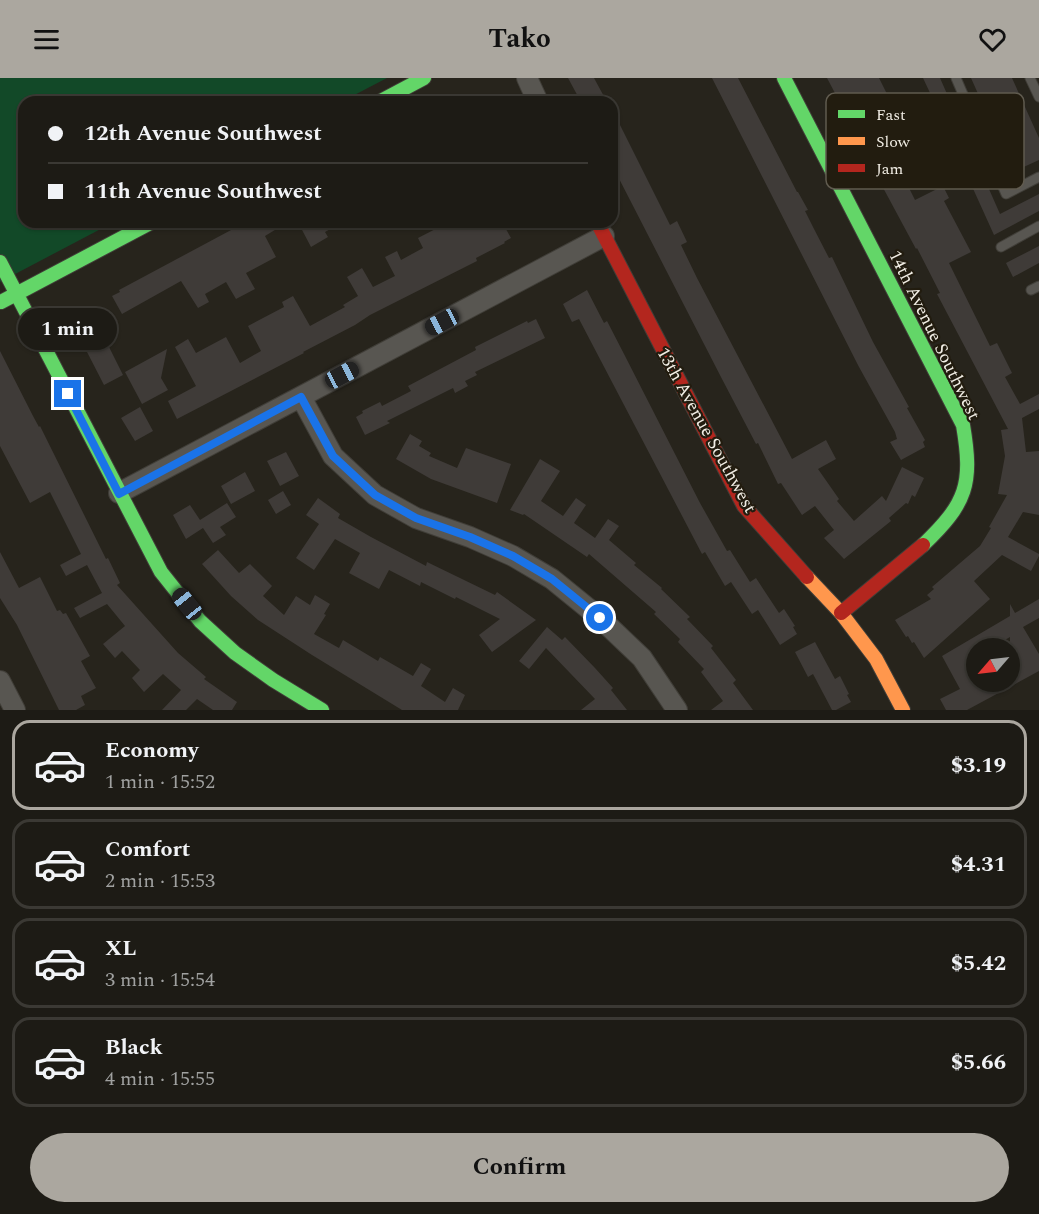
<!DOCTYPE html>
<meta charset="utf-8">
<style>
:root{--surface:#1d1b15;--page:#2a2822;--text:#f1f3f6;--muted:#a0a1a0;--line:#3b3934;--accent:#aba79f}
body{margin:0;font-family:Spectral,serif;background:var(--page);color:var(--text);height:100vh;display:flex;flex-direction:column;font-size:22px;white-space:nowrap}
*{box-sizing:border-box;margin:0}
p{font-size:20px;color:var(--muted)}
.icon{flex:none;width:33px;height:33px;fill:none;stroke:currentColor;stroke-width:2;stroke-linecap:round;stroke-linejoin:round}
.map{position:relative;height:632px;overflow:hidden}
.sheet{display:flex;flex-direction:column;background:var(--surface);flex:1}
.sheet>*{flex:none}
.hud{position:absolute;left:18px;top:18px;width:600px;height:132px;border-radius:18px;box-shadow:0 2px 4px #0004,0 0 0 2px var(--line);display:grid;align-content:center;height:132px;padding:0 30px;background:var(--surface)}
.needle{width:39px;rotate:242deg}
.controls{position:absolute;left:966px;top:560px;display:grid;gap:12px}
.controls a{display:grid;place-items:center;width:54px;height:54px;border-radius:50%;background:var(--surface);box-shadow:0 2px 4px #0004,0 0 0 2px var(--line);font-size:30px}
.end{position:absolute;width:27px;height:27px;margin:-14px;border:8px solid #1a73e8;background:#fff;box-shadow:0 0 0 3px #fff}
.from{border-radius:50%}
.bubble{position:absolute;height:42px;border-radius:21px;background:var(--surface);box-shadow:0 2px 4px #0004,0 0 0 2px var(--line);font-size:20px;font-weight:700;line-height:42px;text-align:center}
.car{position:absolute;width:18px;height:36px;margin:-18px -9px;border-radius:8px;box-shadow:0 0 4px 2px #0007;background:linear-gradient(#222 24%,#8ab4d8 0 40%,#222 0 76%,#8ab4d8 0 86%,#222 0)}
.hud b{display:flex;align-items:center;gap:21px;height:57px;font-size:22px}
.hud b+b{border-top:2px solid var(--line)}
.hud i{width:15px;height:15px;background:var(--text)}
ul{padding:10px 0 0;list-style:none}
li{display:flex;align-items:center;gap:18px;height:90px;margin:0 12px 9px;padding:0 18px;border:3px solid var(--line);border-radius:18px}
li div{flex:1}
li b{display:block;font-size:22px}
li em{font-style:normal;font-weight:700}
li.on{border-color:var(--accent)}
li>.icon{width:54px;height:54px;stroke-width:1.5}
.action{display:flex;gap:12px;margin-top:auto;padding:12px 30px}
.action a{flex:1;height:69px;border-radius:36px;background:var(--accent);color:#111;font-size:24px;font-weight:700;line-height:69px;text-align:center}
header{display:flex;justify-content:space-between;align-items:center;height:78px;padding:0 30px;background:var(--accent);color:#111;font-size:27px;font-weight:700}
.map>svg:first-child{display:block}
</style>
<header><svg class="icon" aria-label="menu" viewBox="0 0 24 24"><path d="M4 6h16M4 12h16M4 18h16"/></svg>Tako<svg class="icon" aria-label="heart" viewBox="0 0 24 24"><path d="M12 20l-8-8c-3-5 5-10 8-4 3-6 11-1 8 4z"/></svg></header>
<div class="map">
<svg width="1039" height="632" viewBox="0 0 1039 632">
<rect width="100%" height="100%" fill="#27241c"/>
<!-- green -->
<path fill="#124928" d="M 0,0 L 387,0 L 341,24 L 24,24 L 24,144 L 114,144 L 0,204 Z"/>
<!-- building -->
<path fill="#3f3b38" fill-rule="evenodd" d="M 568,0 L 594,0 L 607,24 L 581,24 Z
M 712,0 L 738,0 L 797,114 L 798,114 L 808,132 L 805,133 L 813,149 L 829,180 L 832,179 L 873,264 L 909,329 L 907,330 L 925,362 L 923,364 L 925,369 L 901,382 L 890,364 L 897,361 L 895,354 L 859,289 Z
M 827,0 L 879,0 L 892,26 L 869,37 L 896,88 L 927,70 L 935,83 L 904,100 L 915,122 L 943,108 L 949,120 L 944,123 L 971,174 L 949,185 L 990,268 L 997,265 L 1012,295 L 1005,299 L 1020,326 L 1039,316 L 1039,331 L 1022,340 L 1026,374 L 1039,373 L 1039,437 L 1023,434 L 1008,459 L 1039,476 L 1039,478 L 1031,493 L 1002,477 L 974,503 L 990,521 L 924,580 L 914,564 L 912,565 L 908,558 L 906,559 L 895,542 L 931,521 L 927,517 L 934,511 L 932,509 L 980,468 L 991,450 L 989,449 L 1007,417 L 998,416 L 1005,378 L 1001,352 L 1008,351 L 937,216 L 940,215 L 917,170 L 916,171 L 852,52 L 854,51 Z
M 923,0 L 940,0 L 1000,136 L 1039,116 L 1039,133 L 994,157 L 937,31 L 905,49 L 898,36 L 931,17 Z
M 971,0 L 1012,0 L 1039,60 L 1039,82 L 1013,94 Z
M 612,31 L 670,147 L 677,143 L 687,164 L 681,167 L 697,200 L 792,381 L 826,362 L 836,381 L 818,391 L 839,421 L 837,423 L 854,443 L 882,418 L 886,423 L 902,389 L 924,400 L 915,419 L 912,417 L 908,426 L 906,425 L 889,440 L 891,443 L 844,481 L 824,460 L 834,452 L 815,428 L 802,437 L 781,405 L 778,406 L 758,365 L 756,366 L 722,301 L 612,87 Z
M 246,144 L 288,144 L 265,158 L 276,179 L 246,195 L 255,211 L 236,221 L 226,204 L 205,216 L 209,224 L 198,230 L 181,203 L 122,236 L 112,218 L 120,214 L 119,212 Z
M 313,144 L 343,144 L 325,154 L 328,159 L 311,169 L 301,150 Z
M 449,144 L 502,144 L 511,160 L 504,164 L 505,165 L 476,180 L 477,183 L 370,237 L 355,247 L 303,274 L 304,275 L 177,341 L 168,323 L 196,308 L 175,269 L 188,261 L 196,275 L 226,259 L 240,285 L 261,273 L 248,248 L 284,229 L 282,224 L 293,218 L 310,248 L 345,229 L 343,227 L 358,218 L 347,199 L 362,190 L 373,209 L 395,198 L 385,179 L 397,173 L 401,182 L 423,170 L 418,160 Z
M 1039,168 L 1039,185 L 1013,199 L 1006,185 Z
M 587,212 L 604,245 L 607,243 L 624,276 L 700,425 L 727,473 L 730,472 L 750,504 L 756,500 L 779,535 L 784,531 L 795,548 L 793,549 L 797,556 L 780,567 L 758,532 L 752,536 L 731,504 L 725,508 L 705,474 L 702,476 L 579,241 L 572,244 L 563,226 Z
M 89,229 L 123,297 L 104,307 L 69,239 Z
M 536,241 L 545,260 L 475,294 L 477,297 L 465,303 L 468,308 L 455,315 L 453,310 L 387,343 L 390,345 L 365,357 L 356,339 L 363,335 L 362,333 L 380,324 L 382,328 L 411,313 L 408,308 L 476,272 L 475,269 L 527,243 L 528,245 Z
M 167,271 L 161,300 L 168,312 L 142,326 L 125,294 Z
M 0,273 L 33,338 L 39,349 L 40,348 L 106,481 L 108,480 L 120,505 L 117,507 L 178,575 L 206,599 L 204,601 L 237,624 L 232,632 L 213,632 L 197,621 L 186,632 L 162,632 L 181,612 L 163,596 L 144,614 L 132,600 L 140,592 L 122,573 L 115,580 L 103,566 L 125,548 L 107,526 L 80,540 L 74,530 L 102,515 L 87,487 L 66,498 L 60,487 L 81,476 L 50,414 L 30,425 L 0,368 Z
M 140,329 L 153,353 L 135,363 L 121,340 Z
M 410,356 L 422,363 L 419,368 L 431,375 L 429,378 L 457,390 L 466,370 L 511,386 L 497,425 L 431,401 L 396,381 Z
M 286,374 L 299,398 L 280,408 L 267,383 Z
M 540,381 L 560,393 L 541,423 L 563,438 L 576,420 L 586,427 L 574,445 L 595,460 L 608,441 L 619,448 L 609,462 L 636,485 L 634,487 L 662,510 L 661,511 L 690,539 L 687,541 L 713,568 L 711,570 L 736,602 L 733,605 L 753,632 L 711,632 L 723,623 L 701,594 L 704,591 L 678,564 L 680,561 L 654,536 L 656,534 L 589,476 L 587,479 L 524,436 L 523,437 L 510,432 Z
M 245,394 L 255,413 L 231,426 L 221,408 Z
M 283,413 L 291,427 L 276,436 L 268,422 Z
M 318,420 L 340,436 L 338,440 L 371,459 L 426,488 L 427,484 L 495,517 L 497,514 L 536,542 L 492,574 L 479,557 L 500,541 L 456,519 L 455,521 L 421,504 L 420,508 L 389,492 L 379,511 L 349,495 L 360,475 L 335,461 L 314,492 L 296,480 L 319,446 L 306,437 Z
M 227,425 L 236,439 L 220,449 L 226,457 L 213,465 L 203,450 L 186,461 L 173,437 L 190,427 L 200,442 Z
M 218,472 L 239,495 L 250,486 L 272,508 L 263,518 L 284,537 L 296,518 L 310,527 L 315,517 L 330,526 L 324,536 L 326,537 L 314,556 L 339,570 L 343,562 L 378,583 L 380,579 L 413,598 L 421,585 L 431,591 L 421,608 L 445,624 L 453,610 L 465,617 L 458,632 L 402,632 L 312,577 L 258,542 L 231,518 L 202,486 Z
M 0,474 L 19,510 L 40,499 L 57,533 L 60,532 L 63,536 L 66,535 L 90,578 L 81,583 L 96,610 L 81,618 L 85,627 L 76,632 L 59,632 L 17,547 L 0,520 Z
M 1039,521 L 1039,540 L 1023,549 L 1039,576 L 1039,593 L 967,632 L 946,632 L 940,621 L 960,611 L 942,578 L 1010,538 L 1010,526 L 1015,535 ZM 1010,559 L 1010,603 L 976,603 L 976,570 L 991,570 Z
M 547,549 L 562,562 L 565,559 L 595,590 L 613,610 L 611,612 L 627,632 L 581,632 L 595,621 L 546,570 L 529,591 L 519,583 Z
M 815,564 L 835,601 L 840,598 L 849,616 L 847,617 L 851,624 L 836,632 L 832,632 L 813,596 L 808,599 L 795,574 Z"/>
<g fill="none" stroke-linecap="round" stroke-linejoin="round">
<!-- lane casing -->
<g stroke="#403e38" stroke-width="11">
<path id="lane" d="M 956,0 L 1006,116 L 1039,99
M 1030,0 L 1039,19
M 1001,169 L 1039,148
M 1031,212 L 1039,208"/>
</g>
<!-- street casing -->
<g stroke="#403e38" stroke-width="22">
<path id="street" d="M 527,0 L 538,24
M 301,319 L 333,378 L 375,417 L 416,440 L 470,459 L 513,478 L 552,501 L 600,540 L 642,580 L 677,632
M 119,415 L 604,158
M 0,603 L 15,632"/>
</g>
<!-- fast casing -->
<g stroke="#403e38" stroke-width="16">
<path id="fast" d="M 784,0 L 963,347 C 973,406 967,425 923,467
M 379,24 L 424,0
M 0,184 L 161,494 L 200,543 L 235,575 L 273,602 L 322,632
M 1,224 L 152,144"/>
</g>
<!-- slow casing -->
<g stroke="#403e38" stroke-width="16">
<path id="slow" d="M 807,499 L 841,535 L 876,581 L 903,632"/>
</g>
<!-- jam casing -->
<g stroke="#403e38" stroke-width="16">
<path id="jam" d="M 597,144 L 744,428 L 807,499
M 841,535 L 923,467"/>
</g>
<!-- lane -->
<use href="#lane" stroke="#585651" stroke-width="9"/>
<!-- street -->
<use href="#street" stroke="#585651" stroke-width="20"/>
<!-- fast -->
<use href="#fast" stroke="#63d668" stroke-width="14"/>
<!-- slow -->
<use href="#slow" stroke="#ff974d" stroke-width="14"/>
<!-- jam -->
<use href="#jam" stroke="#b3261e" stroke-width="14"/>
</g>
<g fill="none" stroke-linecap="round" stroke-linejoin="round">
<!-- route -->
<path stroke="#1a73e8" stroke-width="8" d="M 68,316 L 119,416 L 301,319 L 333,378 L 375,417 L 416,440 L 470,459 L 513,478 L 552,501 L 600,540"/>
</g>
<g text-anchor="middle" stroke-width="4.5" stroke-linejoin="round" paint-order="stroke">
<!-- street labels -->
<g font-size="18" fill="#f2eee5" stroke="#221c0f">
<text transform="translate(935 257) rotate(64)" y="6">14th Avenue Southwest</text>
<text transform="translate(707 352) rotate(61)" y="6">13th Avenue Southwest</text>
</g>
</g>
<!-- legend -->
<rect x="826" y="15" width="198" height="96" rx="9" fill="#221c0f" stroke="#605b4f" stroke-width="1.5"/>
<rect x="838" y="32" width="27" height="8" fill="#63d668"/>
<rect x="838" y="59" width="27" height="8" fill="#ff974d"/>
<rect x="838" y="86" width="27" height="8" fill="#b3261e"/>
<g font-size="16" fill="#f2eee5">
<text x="876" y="42">Fast</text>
<text x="876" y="69">Slow</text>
<text x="876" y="96">Jam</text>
</g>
</svg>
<div class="controls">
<a><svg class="needle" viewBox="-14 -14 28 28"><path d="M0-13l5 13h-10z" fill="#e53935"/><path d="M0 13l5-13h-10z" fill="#a0a1a0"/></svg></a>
</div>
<i class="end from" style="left:600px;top:540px"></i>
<i class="end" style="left:68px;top:316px"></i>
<div class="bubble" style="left:18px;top:230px;width:99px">1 min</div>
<i class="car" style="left:442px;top:244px;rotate:242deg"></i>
<i class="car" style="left:342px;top:297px;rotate:62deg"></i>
<i class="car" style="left:187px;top:526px;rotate:321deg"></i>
<div class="hud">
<b><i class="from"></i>12th Avenue Southwest</b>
<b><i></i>11th Avenue Southwest</b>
</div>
</div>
<section class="sheet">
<ul>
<li class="on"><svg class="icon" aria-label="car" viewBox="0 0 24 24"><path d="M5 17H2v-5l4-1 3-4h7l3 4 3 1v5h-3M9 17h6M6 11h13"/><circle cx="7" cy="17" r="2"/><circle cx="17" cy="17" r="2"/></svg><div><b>Economy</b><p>1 min · 15:52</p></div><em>$3.19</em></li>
<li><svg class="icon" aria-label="car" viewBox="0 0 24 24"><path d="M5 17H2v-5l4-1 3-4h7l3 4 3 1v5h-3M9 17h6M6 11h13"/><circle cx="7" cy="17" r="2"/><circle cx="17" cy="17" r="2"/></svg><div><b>Comfort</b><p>2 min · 15:53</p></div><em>$4.31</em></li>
<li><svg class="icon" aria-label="car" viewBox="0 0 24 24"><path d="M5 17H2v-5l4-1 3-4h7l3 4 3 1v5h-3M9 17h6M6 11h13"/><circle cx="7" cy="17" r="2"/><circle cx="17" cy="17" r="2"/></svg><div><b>XL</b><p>3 min · 15:54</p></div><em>$5.42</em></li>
<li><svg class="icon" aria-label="car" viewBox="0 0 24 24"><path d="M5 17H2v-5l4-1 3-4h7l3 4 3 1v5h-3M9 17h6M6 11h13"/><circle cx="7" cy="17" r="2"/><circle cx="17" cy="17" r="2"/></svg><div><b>Black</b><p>4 min · 15:55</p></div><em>$5.66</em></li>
</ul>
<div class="action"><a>Confirm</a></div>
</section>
